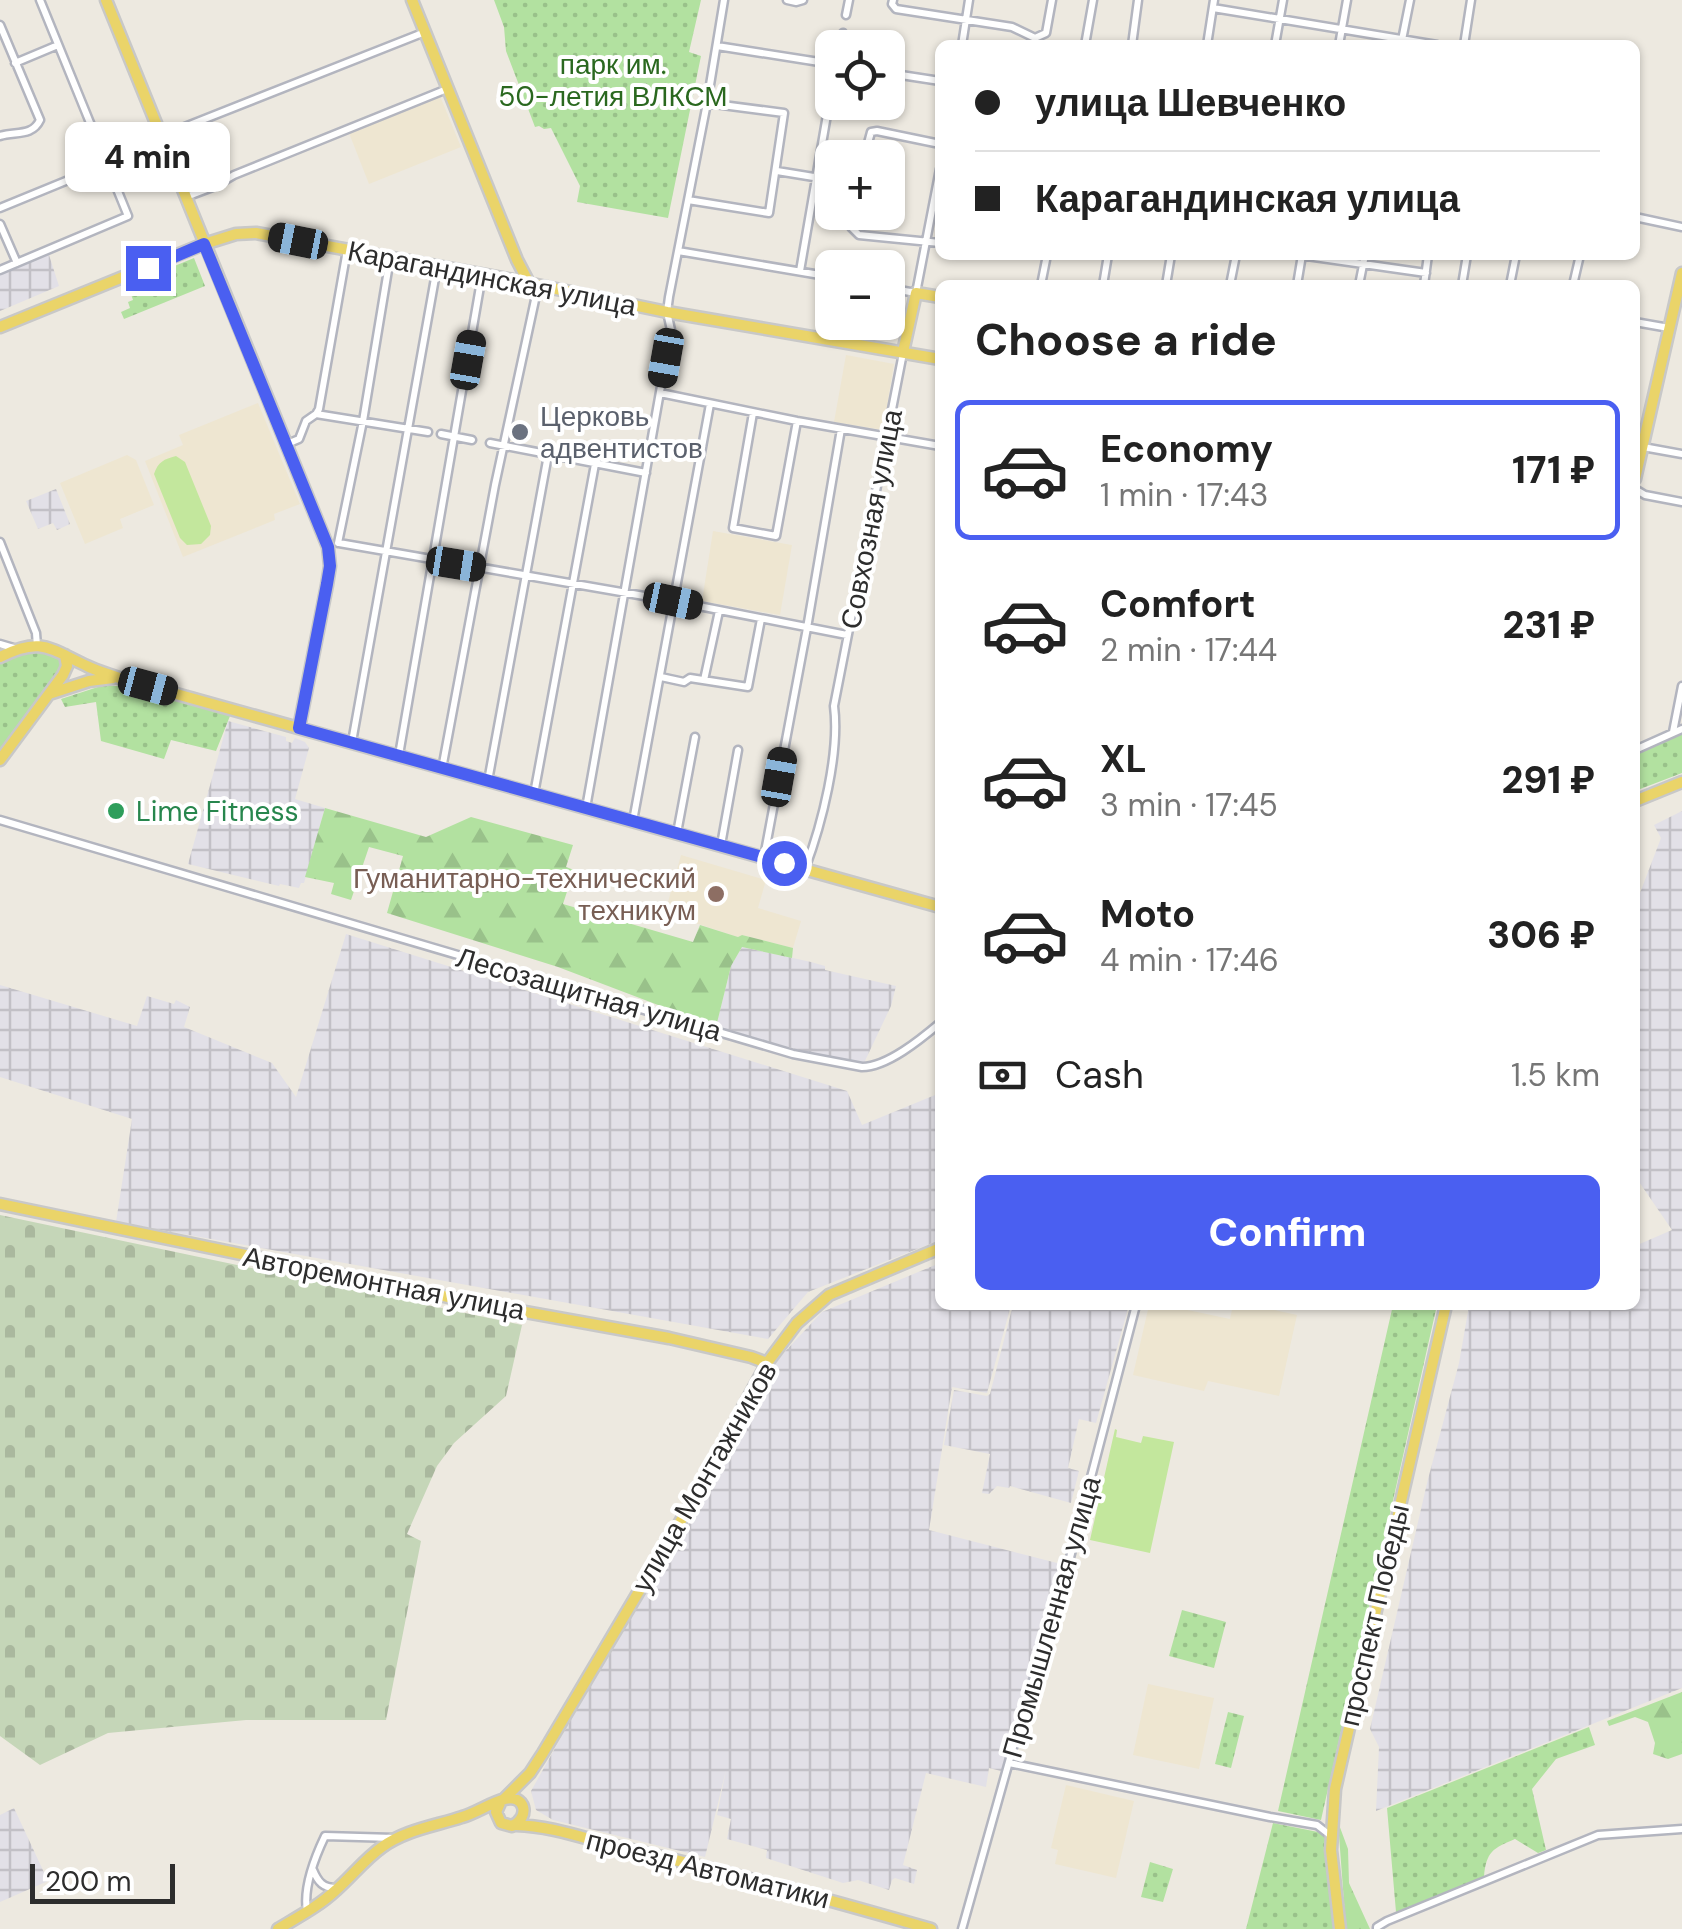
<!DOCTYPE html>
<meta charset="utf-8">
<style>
:root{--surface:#fff;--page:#f6f6f6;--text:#222;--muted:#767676;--line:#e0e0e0;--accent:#4a5ff1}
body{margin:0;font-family:"DM Sans",sans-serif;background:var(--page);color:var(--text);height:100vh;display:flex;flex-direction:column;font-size:38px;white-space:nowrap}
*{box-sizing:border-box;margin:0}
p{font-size:32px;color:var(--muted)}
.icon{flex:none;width:55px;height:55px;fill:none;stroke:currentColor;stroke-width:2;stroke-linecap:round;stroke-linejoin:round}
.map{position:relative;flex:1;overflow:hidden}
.drawer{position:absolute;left:935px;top:280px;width:705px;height:1030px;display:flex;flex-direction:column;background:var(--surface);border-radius:15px;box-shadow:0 2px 8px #0004}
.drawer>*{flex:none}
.guide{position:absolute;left:935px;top:40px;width:705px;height:220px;border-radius:15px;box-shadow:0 2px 8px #0004;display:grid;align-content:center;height:220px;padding:0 40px;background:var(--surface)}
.tools{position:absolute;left:815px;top:30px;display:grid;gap:20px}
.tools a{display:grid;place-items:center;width:90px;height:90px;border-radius:15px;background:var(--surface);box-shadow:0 2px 8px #0004;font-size:50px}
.scale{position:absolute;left:30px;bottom:25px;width:145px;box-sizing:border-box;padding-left:10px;border:5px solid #2d2d2d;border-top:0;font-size:28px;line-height:35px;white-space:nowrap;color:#2d2d2d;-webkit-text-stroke:8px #fff;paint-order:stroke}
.end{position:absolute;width:45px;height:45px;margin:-22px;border:12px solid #4a5ff1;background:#fff;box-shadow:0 0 0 5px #fff}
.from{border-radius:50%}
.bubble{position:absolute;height:70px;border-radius:15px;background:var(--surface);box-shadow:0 2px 8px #0004;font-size:32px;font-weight:800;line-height:70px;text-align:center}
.car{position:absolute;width:30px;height:60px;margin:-30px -15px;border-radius:12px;box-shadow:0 0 8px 2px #0007;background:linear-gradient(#222 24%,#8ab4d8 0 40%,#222 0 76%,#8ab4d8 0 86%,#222 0)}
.guide b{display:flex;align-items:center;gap:35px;height:95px;font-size:38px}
.guide b+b{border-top:2px solid var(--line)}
.guide i{width:25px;height:25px;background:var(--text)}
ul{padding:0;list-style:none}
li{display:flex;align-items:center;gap:30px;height:140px;margin:0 20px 15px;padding:0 20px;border:5px solid transparent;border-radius:15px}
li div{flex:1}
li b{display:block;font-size:38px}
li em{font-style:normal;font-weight:800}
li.current{border-color:var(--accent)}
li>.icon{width:90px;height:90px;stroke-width:1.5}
h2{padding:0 40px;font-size:45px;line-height:120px}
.pay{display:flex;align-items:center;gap:25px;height:110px;padding:0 40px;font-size:38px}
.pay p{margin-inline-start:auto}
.cta{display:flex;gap:20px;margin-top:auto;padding:20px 40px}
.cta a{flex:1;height:115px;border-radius:15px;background:var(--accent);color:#fff;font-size:40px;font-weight:800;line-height:115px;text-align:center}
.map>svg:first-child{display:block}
</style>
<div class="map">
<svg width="1682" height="1929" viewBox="0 0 1682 1929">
<defs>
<pattern id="industrial-grid" width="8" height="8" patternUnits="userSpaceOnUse" patternTransform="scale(2.5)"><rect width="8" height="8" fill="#e2e0e7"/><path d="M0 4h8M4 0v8" fill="none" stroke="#c2c0c6"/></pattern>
<pattern id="grass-dots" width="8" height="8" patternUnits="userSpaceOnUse" patternTransform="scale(2.5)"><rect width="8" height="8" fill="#b2e1a0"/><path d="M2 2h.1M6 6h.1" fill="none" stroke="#99c18a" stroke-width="1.8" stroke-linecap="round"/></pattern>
<pattern id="forest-firs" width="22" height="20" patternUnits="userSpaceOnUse" patternTransform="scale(2.5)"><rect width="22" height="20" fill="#b2e1a0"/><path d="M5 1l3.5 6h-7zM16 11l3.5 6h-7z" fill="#99c18a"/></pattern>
<pattern id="cemetery-stones" width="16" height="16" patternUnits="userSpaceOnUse" patternTransform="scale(2.5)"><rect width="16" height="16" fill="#c5d6b8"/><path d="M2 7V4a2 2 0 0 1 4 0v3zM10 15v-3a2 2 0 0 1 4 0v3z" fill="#aab89e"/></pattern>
</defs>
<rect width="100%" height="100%" fill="#ede9e0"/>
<!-- industrial -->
<path fill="url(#industrial-grid)" d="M 49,255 L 59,286 L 0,311 L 0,275 Z
M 56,489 L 70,524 L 57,530 L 53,523 L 38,529 L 26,501 Z
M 228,721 L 286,737 L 286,741 L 292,743 L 295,738 L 305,742 L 309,748 L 295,799 L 325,808 L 304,883 L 301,883 L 299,888 L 280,884 L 279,886 L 188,864 Z
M 1682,811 L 1682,1688 L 1376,1811 L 1379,1747 L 1370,1729 L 1428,1479 L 1459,1363 L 1469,1306 L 1635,1305 L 1635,1246 L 1672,1230 L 1635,1176 L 1635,906 L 1661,838 L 1654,825 Z
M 346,934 L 847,1091 L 862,1125 L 940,1093 L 940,1240 L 808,1292 L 768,1339 L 116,1222 L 132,1119 L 0,1077 L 0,985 L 137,1026 L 147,996 L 174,1004 L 176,1000 L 190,1007 L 184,1027 L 272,1063 L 296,1097 Z
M 742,947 L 811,962 L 825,966 L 825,970 L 896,986 L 891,1006 L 864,1063 L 799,1050 L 716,1027 L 731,966 Z
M 940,1263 L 940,1305 L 1011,1305 L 987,1393 L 952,1387 L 929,1530 L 1061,1564 L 1001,1771 L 989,1768 L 986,1787 L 926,1773 L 903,1865 L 917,1870 L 914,1884 L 895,1878 L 892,1880 L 889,1890 L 858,1880 L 843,1883 L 809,1872 L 766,1858 L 767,1850 L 727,1839 L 731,1819 L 717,1815 L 726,1770 L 705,1857 L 553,1820 L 536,1810 L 531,1791 L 765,1373 L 822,1312 Z
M 1013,1305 L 1108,1305 L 1108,1309 L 1110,1305 L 1129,1305 L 1096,1423 L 1079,1419 L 1068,1468 L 1079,1471 L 1071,1503 L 1010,1486 L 1009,1488 L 997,1486 L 989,1494 L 982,1493 L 990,1454 L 944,1445 L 954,1390 L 987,1396 L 990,1394 Z
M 14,1808 L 48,1881 L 0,1902 L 0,1815 Z"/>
<!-- education -->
<path fill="#eee6d1" d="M 440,96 L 461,147 L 369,184 L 349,133 Z
M 846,355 L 894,364 L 883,430 L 834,422 Z
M 258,403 L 300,504 L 274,514 L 275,520 L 183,557 L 145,461 L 183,445 L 179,435 Z
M 127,455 L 136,460 L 154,505 L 120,519 L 123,528 L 85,544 L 60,483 Z
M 713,531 L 792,545 L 780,615 L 702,601 Z
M 681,855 L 766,880 L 758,908 L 801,921 L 793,948 L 742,935 L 738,937 L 665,913 Z
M 1149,1305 L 1164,1305 L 1230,1319 L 1233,1305 L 1252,1305 L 1297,1315 L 1279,1396 L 1208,1381 L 1204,1391 L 1133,1375 Z
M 1148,1684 L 1214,1698 L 1199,1769 L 1133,1755 Z
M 1066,1785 L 1134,1801 L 1116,1878 L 1055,1864 L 1058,1850 L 1051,1848 Z"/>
<!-- grass -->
<path fill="url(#grass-dots)" d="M 494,0 L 701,0 L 689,52 L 701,56 L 668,218 L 577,202 L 580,186 L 551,128 L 544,129 L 539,126 L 535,127 L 506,51 L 504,27 Z
M 194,258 L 205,286 L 124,319 L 121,312 L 130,308 L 128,302 L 133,300 L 128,285 Z
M 36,653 L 58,655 L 62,659 L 62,666 L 0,753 L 0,662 L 16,655 Z
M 101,686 L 123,686 L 230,716 L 216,751 L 171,740 L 164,759 L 101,741 L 96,702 L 65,707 L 61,699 Z
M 1682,734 L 1682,773 L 1635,791 L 1635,754 Z
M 1393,1305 L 1437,1305 L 1321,1820 L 1278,1811 Z
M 1182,1610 L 1226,1622 L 1214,1668 L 1169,1656 Z
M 1228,1712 L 1244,1716 L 1231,1768 L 1215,1764 Z
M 1589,1727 L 1595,1745 L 1556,1759 L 1532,1789 L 1546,1850 L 1538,1853 L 1515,1839 C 1493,1848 1486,1852 1484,1877 L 1396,1912 L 1387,1808 Z
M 1273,1823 L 1318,1832 L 1325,1836 L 1334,1929 L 1246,1929 Z
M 1150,1862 L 1173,1869 L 1163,1902 L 1141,1897 Z"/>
<!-- forest -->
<path fill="url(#forest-firs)" d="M 325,808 L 426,837 L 471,817 L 573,845 L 566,867 L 574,870 L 563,904 L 693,942 L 700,925 L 738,937 L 742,935 L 793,948 L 792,958 L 742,947 L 731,966 L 716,1027 L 558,967 L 387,913 L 403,856 L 369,847 L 351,900 L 331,894 L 334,883 L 305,877 Z
M 1682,1692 L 1682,1754 L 1668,1759 L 1653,1754 L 1655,1743 L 1648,1722 L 1635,1717 L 1609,1726 L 1607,1721 Z
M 1338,1822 L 1348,1849 L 1349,1883 L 1370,1929 L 1346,1929 Z"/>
<!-- cemetery -->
<path fill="url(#cemetery-stones)" d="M 0,1215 L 522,1325 L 506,1396 L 454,1443 L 437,1466 L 407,1534 L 421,1541 L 386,1720 L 246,1720 L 108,1733 L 40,1765 L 0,1736 Z"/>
<!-- pitch -->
<path fill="#c3e79d" d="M 176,456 L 185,462 L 211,526 L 210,535 L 201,544 L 187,545 L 180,538 L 154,474 C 158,462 164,459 176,456 Z
M 1115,1429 L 1117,1430 L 1116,1437 L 1141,1443 L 1143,1436 L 1174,1442 L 1150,1553 L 1090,1540 Z"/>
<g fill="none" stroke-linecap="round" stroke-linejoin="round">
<!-- minor casing -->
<g stroke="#b3b5bf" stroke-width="11">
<path id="minor" d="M 787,0 L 796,2 L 803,0
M 893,0 L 892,4 L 896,9 L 1012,27 L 1035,38 L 1046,33 L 1052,0
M 1213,8 L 1437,45
M 846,15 L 849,0
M 0,25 L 40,120 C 32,137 15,131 0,136
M 962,45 L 969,0
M 1085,45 L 1093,0
M 1132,45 L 1138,0
M 1207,45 L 1214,0
M 1275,45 L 1283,0
M 1339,45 L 1347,0
M 1401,45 L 1410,0
M 1464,45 L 1471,0
M 717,46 L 832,64
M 840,48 L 843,33
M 15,63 L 58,45
M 888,73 L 940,81
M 864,158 L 871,132 L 877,131 L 940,144
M 777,171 L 832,180
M 186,197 L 215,186 L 234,175 L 447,89
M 688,200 L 769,213 L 784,113 L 707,103
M 0,208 L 95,169 L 120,154 L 149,141 L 425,32
M 853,212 L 851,227 L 859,235 L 940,243
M 1635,217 L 1682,227
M 0,224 L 17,263
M 678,251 L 832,277
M 1300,255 L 1426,273
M 0,270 L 128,216 L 40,0
M 800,271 L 832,86
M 1041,285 L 1047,255
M 1103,285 L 1108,255
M 1166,285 L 1171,255
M 1230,285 L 1236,255
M 1297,285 L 1302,255
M 1359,285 L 1365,255
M 1424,285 L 1428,255
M 1462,285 L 1467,255
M 1510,285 L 1516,255
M 1573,285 L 1580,255
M 888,288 L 916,293 L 940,169
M 1635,322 L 1669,328
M 660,393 L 797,421 L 940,446
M 753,413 L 733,528 L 776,536 L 797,421
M 316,414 L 428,432
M 441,434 L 472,440
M 490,443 L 646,473
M 287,444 L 299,439 L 306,421 L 316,414 L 319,409 L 347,250
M 1643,447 L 1682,454
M 1635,489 L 1645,495 L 1682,502
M 0,542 L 36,633 L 37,646
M 338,543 L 363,421 L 390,258
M 339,543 L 673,601 L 847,635
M 0,644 L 17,649
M 661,677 L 684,682 L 690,678 L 748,687 L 761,619
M 704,680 L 719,611
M 1673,732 L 1682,686
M 352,742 L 437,267
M 1635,750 L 1682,729
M 399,755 L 482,275
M 442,769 L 495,485 L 538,286
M 488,781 L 548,455
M 534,794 L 595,464
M 586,808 L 671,330 L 667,312 L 669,297 L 707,103 L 724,0
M 0,820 L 793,1054 L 862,1067 C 887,1067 921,1039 940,1023
M 633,821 L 710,404
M 677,833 L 695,737
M 721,845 L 738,750
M 764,857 L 807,628 L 841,429
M 805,869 C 822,824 840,753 834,706 L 903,353
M 1009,1763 L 1270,1817 L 1317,1825 L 1331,1836
M 313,1870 C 318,1882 323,1888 336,1888
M 307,1911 C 303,1888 315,1857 325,1836 L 394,1838
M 962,1929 L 1019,1726 L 1067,1569 L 1136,1305
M 1377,1929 L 1377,1927 L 1387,1921 L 1598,1835 L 1682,1829"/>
</g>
<!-- major casing -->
<g stroke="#c8c8c8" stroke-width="15">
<path id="major" d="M 106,0 L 328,547 L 330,566 L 327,585 L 299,728
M 412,0 L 517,260 L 529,283
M 0,327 L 204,244 L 236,234 L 256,233 L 513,280 L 667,312 L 940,359
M 903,352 L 916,293 L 940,297
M 1635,479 L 1682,273
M 0,657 C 41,636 50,649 87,666 C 97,671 108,674 119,678 L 940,907
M 52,693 L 89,681 L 113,678
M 0,760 L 63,675 L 67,666 L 65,655
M 1635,801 L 1682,782
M 0,1204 L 487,1305 L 669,1338 L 751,1357 L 767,1363
M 503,1800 L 530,1773 L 543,1753 L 686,1512 L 767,1363 L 797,1323 L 829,1295 L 940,1248
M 516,1825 C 554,1826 591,1841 628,1849 C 730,1872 830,1900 931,1929
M 278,1929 C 298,1917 319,1906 336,1890 C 352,1876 365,1859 382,1847 C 405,1830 435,1826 462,1817 C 476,1813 490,1803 505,1799 C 525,1794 531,1817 512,1826 L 501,1823 L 496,1812 L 501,1801
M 1340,1929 L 1331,1850 L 1335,1789 L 1446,1305"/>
</g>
<!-- minor -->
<use href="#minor" stroke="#fff" stroke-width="6"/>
<!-- major -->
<use href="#major" stroke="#ead469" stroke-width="10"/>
</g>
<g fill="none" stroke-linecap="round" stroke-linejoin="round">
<!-- route -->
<path stroke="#4a5ff1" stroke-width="12" d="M 148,268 L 204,244 L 328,547 L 330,566 L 327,584 L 299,728 L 784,863"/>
</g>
<!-- markers -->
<circle fill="#6b7280" stroke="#fff" stroke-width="4" cx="520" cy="432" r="10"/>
<circle fill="#2e9e5b" stroke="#fff" stroke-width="4" cx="116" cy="811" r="10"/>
<circle fill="#8d6e63" stroke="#fff" stroke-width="4" cx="716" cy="894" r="10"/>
<g text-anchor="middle" stroke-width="8" stroke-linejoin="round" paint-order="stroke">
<!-- park labels -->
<g font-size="28" fill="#2a681f" stroke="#fff">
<text x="613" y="74">парк им.<tspan x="613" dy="32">50-летия ВЛКСМ</tspan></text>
</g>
<!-- street labels -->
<g font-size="28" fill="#2d2d2d" stroke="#fff">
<text transform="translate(492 278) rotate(11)" y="10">Карагандинская улица</text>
<text transform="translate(871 519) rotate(-79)" y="10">Совхозная улица</text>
<text transform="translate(589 994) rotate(16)" y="10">Лесозащитная улица</text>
<text transform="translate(384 1283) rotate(11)" y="10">Авторемонтная улица</text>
<text transform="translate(704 1477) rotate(-60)" y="10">улица Монтажников</text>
<text transform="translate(1374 1615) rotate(-77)" y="10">проспект Победы</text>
<text transform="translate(1051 1617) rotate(-74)" y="10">Промышленная улица</text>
<text transform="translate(708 1869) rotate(14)" y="10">проезд Автоматики</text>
</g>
<!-- worship labels -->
<g font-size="28" fill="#5b616d" stroke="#fff" text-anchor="start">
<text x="540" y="426">Церковь<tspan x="540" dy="32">адвентистов</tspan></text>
</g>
<!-- leisure labels -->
<g font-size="28" fill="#27864d" stroke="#fff" text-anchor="start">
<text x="136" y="821">Lime Fitness</text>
</g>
<!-- education labels -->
<g font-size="28" fill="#785e54" stroke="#fff" text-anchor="end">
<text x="696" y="888">Гуманитарно-технический<tspan x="696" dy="32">техникум</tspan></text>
</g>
</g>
</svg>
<div class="tools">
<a><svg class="icon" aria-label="locate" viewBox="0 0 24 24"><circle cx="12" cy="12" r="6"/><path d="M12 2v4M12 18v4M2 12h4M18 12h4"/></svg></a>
<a>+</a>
<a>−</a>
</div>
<div class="scale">200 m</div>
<i class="end from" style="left:784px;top:863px"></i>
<i class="end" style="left:148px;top:268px"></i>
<div class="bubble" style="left:65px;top:122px;width:165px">4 min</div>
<i class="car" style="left:298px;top:241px;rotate:281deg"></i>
<i class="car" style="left:666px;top:358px;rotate:190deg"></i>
<i class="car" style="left:468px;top:360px;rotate:10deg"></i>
<i class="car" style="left:456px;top:564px;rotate:99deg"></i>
<i class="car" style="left:673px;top:601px;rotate:102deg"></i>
<i class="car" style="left:148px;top:686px;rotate:105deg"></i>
<i class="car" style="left:779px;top:777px;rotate:10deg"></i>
<div class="guide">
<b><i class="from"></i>улица Шевченко</b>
<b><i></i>Карагандинская улица</b>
</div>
<section class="drawer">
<h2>Choose a ride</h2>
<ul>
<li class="current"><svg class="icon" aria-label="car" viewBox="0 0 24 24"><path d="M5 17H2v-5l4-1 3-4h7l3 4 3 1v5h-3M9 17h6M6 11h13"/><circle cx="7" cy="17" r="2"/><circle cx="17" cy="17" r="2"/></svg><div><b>Economy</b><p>1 min · 17:43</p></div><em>171 ₽</em></li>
<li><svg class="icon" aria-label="car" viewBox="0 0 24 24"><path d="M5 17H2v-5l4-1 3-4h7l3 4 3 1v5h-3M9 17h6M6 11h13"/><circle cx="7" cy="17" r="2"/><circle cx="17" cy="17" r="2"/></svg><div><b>Comfort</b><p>2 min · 17:44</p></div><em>231 ₽</em></li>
<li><svg class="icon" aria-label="car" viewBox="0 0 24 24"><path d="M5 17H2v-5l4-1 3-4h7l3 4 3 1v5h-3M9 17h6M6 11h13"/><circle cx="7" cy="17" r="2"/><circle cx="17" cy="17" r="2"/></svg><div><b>XL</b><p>3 min · 17:45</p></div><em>291 ₽</em></li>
<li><svg class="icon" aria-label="car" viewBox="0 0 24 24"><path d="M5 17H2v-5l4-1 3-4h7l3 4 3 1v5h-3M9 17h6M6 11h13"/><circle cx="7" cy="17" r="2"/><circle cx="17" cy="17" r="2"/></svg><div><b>Moto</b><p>4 min · 17:46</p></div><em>306 ₽</em></li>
</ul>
<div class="pay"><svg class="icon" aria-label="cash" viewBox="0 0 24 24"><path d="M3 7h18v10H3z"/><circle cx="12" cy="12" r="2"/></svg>Cash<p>1.5 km</p></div>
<div class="cta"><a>Confirm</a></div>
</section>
</div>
